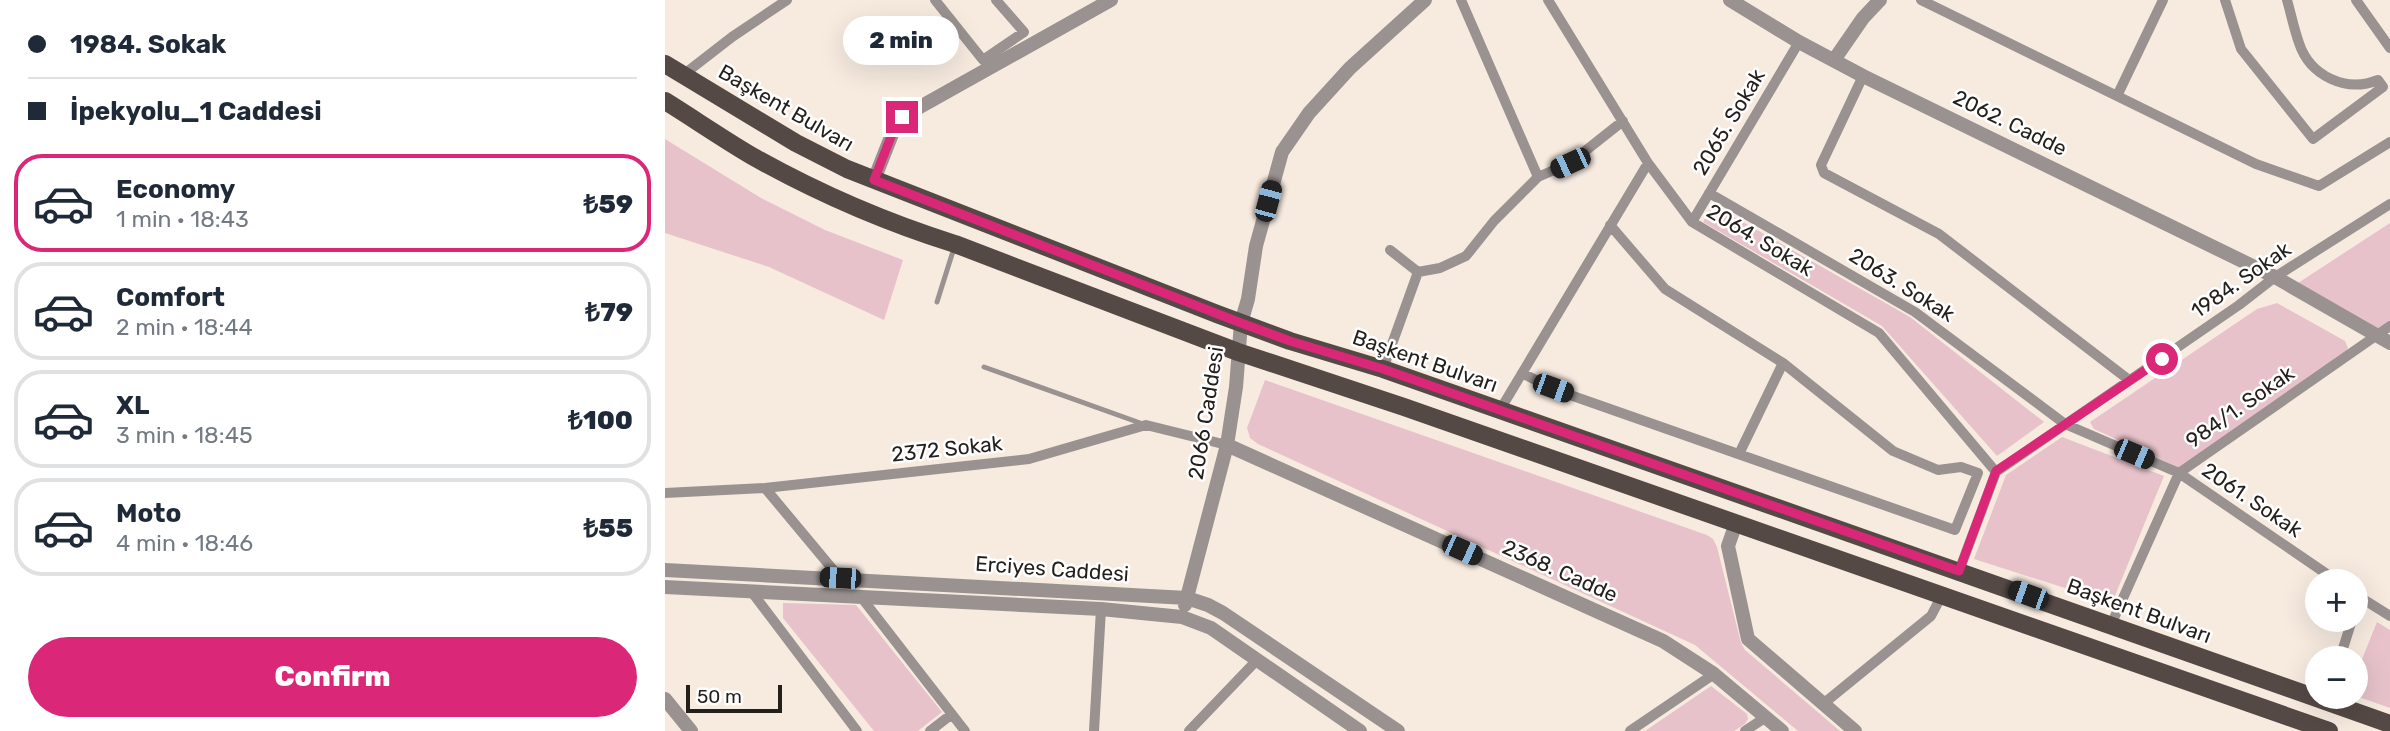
<!DOCTYPE html>
<meta charset="utf-8">
<style>
:root{--surface:#fff;--page:#f6f6f7;--text:#1f2937;--muted:#747a83;--line:#e0e1e3;--accent:#db2777}
body{margin:0;font-family:Rubik,sans-serif;background:var(--page);color:var(--text);height:100vh;display:flex;flex-direction:column;font-size:26px;white-space:nowrap}
*{box-sizing:border-box;margin:0}
p{font-size:23px;color:var(--muted)}
.icon{flex:none;width:38px;height:38px;fill:none;stroke:currentColor;stroke-width:2;stroke-linecap:round;stroke-linejoin:round}
.map{position:relative;flex:1;overflow:hidden}
.drawer{display:flex;flex-direction:column;background:var(--surface);width:665px}
.drawer>*{flex:none}
.banner{display:grid;align-content:center;height:154px;padding:0 28px;background:var(--surface)}
.fabs{position:absolute;left:1640px;top:569px;display:grid;gap:14px}
.fabs a{display:grid;place-items:center;width:63px;height:63px;border-radius:50%;background:var(--surface);box-shadow:0 7px 28px #0002;font-size:35px}
.scale{position:absolute;left:21px;bottom:18px;width:96px;box-sizing:border-box;padding-left:7px;border:4px solid #231f1b;border-top:0;font-size:19px;line-height:24px;white-space:nowrap;color:#231f1b;-webkit-text-stroke:5px #fff;paint-order:stroke}
.end{position:absolute;width:32px;height:32px;margin:-16px;border:9px solid #db2777;background:#fff;box-shadow:0 0 0 4px #fff}
.from{border-radius:50%}
.bubble{position:absolute;height:49px;border-radius:24px;background:var(--surface);box-shadow:0 7px 28px #0002;font-size:23px;font-weight:800;line-height:49px;text-align:center}
.car{position:absolute;width:21px;height:42px;margin:-21px -10px;border-radius:9px;box-shadow:0 0 5px 2px #0007;background:linear-gradient(#222 24%,#8ab4d8 0 40%,#222 0 76%,#8ab4d8 0 86%,#222 0)}
.banner b{display:flex;align-items:center;gap:24px;height:66px;font-size:26px}
.banner b+b{border-top:2px solid var(--line)}
.banner i{width:18px;height:18px;background:var(--text)}
ul{padding:0;list-style:none}
li{display:flex;align-items:center;gap:21px;height:98px;margin:0 14px 10px;padding:0 14px;border:4px solid var(--line);border-radius:28px}
li div{flex:1}
li b{display:block;font-size:26px}
li em{font-style:normal;font-weight:800}
li.active{border-color:var(--accent)}
li>.icon{width:63px;height:63px;stroke-width:1.5}
.primary-button{display:flex;gap:14px;margin-top:auto;padding:14px 28px}
.primary-button a{flex:1;height:80px;border-radius:42px;background:var(--accent);color:#fff;font-size:28px;font-weight:800;line-height:80px;text-align:center}
main{display:flex;flex:1;min-height:0}
.map>svg:first-child{display:block}
</style>
<main>
<section class="drawer">
<div class="banner">
<b><i class="from"></i>1984. Sokak</b>
<b><i></i>İpekyolu_1 Caddesi</b>
</div>
<ul>
<li class="active"><svg class="icon" aria-label="car" viewBox="0 0 24 24"><path d="M5 17H2v-5l4-1 3-4h7l3 4 3 1v5h-3M9 17h6M6 11h13"/><circle cx="7" cy="17" r="2"/><circle cx="17" cy="17" r="2"/></svg><div><b>Economy</b><p>1 min · 18:43</p></div><em>₺59</em></li>
<li><svg class="icon" aria-label="car" viewBox="0 0 24 24"><path d="M5 17H2v-5l4-1 3-4h7l3 4 3 1v5h-3M9 17h6M6 11h13"/><circle cx="7" cy="17" r="2"/><circle cx="17" cy="17" r="2"/></svg><div><b>Comfort</b><p>2 min · 18:44</p></div><em>₺79</em></li>
<li><svg class="icon" aria-label="car" viewBox="0 0 24 24"><path d="M5 17H2v-5l4-1 3-4h7l3 4 3 1v5h-3M9 17h6M6 11h13"/><circle cx="7" cy="17" r="2"/><circle cx="17" cy="17" r="2"/></svg><div><b>XL</b><p>3 min · 18:45</p></div><em>₺100</em></li>
<li><svg class="icon" aria-label="car" viewBox="0 0 24 24"><path d="M5 17H2v-5l4-1 3-4h7l3 4 3 1v5h-3M9 17h6M6 11h13"/><circle cx="7" cy="17" r="2"/><circle cx="17" cy="17" r="2"/></svg><div><b>Moto</b><p>4 min · 18:46</p></div><em>₺55</em></li>
</ul>
<div class="primary-button"><a>Confirm</a></div>
</section>
<div class="map">
<svg width="1725" height="731" viewBox="0 0 1725 731">
<rect width="100%" height="100%" fill="#f7ebe0"/>
<!-- green -->
<path fill="#e7c2ca" d="M 0,139 L 96,198 L 160,230 L 238,260 L 219,320 L 104,267 L 0,233 Z
M 1048,205 L 1245,317 L 1379,422 L 1332,456 L 1217,326 L 1038,222 Z
M 1725,223 L 1725,327 L 1714,330 L 1633,283 Z
M 1612,303 L 1680,341 L 1683,348 L 1680,355 L 1514,468 L 1429,429 L 1425,422 L 1592,309 Z
M 600,380 L 1042,535 L 1048,539 L 1052,547 L 1076,643 L 1080,650 L 1175,731 L 1133,731 L 1030,645 L 593,444 L 585,438 L 582,428 Z
M 1397,437 L 1499,476 L 1447,603 L 1309,559 L 1341,475 Z
M 118,603 L 191,605 L 277,712 L 253,731 L 209,731 L 118,618 Z
M 1712,622 L 1725,630 L 1725,708 L 1691,696 L 1691,674 Z
M 1046,686 L 1082,714 L 1083,719 L 1080,724 L 1069,731 L 980,731 Z"/>
<g fill="none" stroke-linecap="round" stroke-linejoin="round">
<!-- service -->
<path stroke="#999290" stroke-width="5" d="M 272,302 L 289,248
M 319,367 L 478,424"/>
<!-- minor -->
<path stroke="#999290" stroke-width="10" d="M 270,0 L 318,60 L 359,32 L 331,0
M 796,0 L 873,177
M 883,0 L 983,163 L 1027,222 L 1214,333 L 1331,472
M 1256,0 L 1591,164 L 1654,186 L 1725,142
M 1560,0 L 1576,49 L 1648,139 L 1718,87 L 1713,80 C 1681,93 1645,76 1634,43 C 1629,29 1626,14 1622,0
M 1691,0 L 1725,48
M 18,75 L 67,37 L 122,0
M 1198,76 L 1156,165 L 1159,173 L 1274,234 L 1464,380
M 1452,96 L 1498,0
M 1044,193 L 1250,312 L 1400,424 L 1514,473 L 1672,581
M 1027,222 L 1134,42
M 725,250 L 753,272
M 718,369 L 753,272 L 775,268 L 801,256 L 829,221 L 873,177 L 905,163 L 958,121
M 857,373 L 888,389 L 1290,530 L 1313,473 L 1296,467 L 1273,470 L 1228,451 L 1118,363 L 1000,289 L 945,225
M 835,410 L 983,163
M 1074,454 L 1118,363
M 100,488 L 175,578
M 0,493 L 100,488 L 364,459 L 481,425 L 562,445
M 1294,571 L 1331,472 L 1574,305 L 1610,277 L 1725,204
M 86,591 L 192,731
M 1690,594 L 1725,616
M 196,597 L 300,731
M 1446,625 L 1514,473 L 1725,326
M 1675,658 L 1687,620
M 1158,704 L 1266,616 L 1277,595
M 265,731 L 287,714
M 429,731 L 436,609
M 524,731 L 592,660
M 965,731 L 1049,674
M 1080,731 L 1101,717"/>
<!-- tertiary -->
<path stroke="#999290" stroke-width="14" d="M 1065,0 L 1134,42 L 1198,76 L 1610,277 L 1725,343
M 1169,60 L 1198,18 L 1215,0
M 209,180 L 231,124 L 237,117 L 446,0
M 562,445 L 998,641 L 1049,674 L 1117,731
M 1071,523 L 1063,546 L 1083,639 L 1190,731
M 0,570 L 522,598 L 543,605 L 558,613 L 733,731
M 0,587 L 436,609 L 517,617 L 546,628 L 695,731
M 520,605 L 562,445 L 571,387 L 576,323 L 583,299 L 591,246 L 617,152 L 644,113 L 685,68 L 760,0
M 0,699 L 26,731"/>
<!-- primary -->
<path stroke="#554946" stroke-width="18" d="M 0,64 L 131,143 L 182,169 L 552,314 L 625,341 L 718,369 L 835,410 L 1725,724
M 0,101 C 29,119 58,139 87,156 C 151,192 220,222 290,244 L 573,352 L 739,407 L 1664,731"/>
</g>
<g fill="none" stroke-linecap="round" stroke-linejoin="round">
<!-- route -->
<path stroke="#db2777" stroke-width="9" d="M 237,117 L 231,124 L 209,180 L 576,323 L 625,341 L 718,369 L 1294,571 L 1331,471 L 1497,359"/>
</g>
<g text-anchor="middle" stroke-width="5" stroke-linejoin="round" paint-order="stroke">
<!-- street labels -->
<g font-size="21" fill="#231f1b" stroke="#fff">
<text transform="translate(121 108) rotate(30)" y="7">Başkent Bulvarı</text>
<text transform="translate(1064 122) rotate(-59)" y="7">2065. Sokak</text>
<text transform="translate(1345 123) rotate(26)" y="7">2062. Cadde</text>
<text transform="translate(1095 240) rotate(31)" y="7">2064. Sokak</text>
<text transform="translate(1576 280) rotate(-35)" y="7">1984. Sokak</text>
<text transform="translate(1237 285) rotate(32)" y="7">2063. Sokak</text>
<text transform="translate(760 361) rotate(19)" y="7">Başkent Bulvarı</text>
<text transform="translate(1575 407) rotate(-35)" y="7">984/1. Sokak</text>
<text transform="translate(541 413) rotate(-81)" y="7">2066 Caddesi</text>
<text transform="translate(282 449) rotate(-6)" y="7">2372 Sokak</text>
<text transform="translate(1587 500) rotate(34)" y="7">2061. Sokak</text>
<text transform="translate(387 569) rotate(4)" y="7">Erciyes Caddesi</text>
<text transform="translate(895 571) rotate(24)" y="7">2368. Cadde</text>
<text transform="translate(1474 611) rotate(20)" y="7">Başkent Bulvarı</text>
</g>
</g>
</svg>
<div class="fabs">
<a>+</a>
<a>−</a>
</div>
<div class="scale">50 m</div>
<i class="end from" style="left:1497px;top:359px"></i>
<i class="end" style="left:237px;top:117px"></i>
<div class="bubble" style="left:178px;top:16px;width:116px">2 min</div>
<i class="car" style="left:905px;top:163px;rotate:245deg"></i>
<i class="car" style="left:603px;top:201px;rotate:15deg"></i>
<i class="car" style="left:888px;top:388px;rotate:110deg"></i>
<i class="car" style="left:1469px;top:454px;rotate:113deg"></i>
<i class="car" style="left:797px;top:550px;rotate:114deg"></i>
<i class="car" style="left:175px;top:578px;rotate:273deg"></i>
<i class="car" style="left:1363px;top:595px;rotate:290deg"></i>
</div>
</main>
